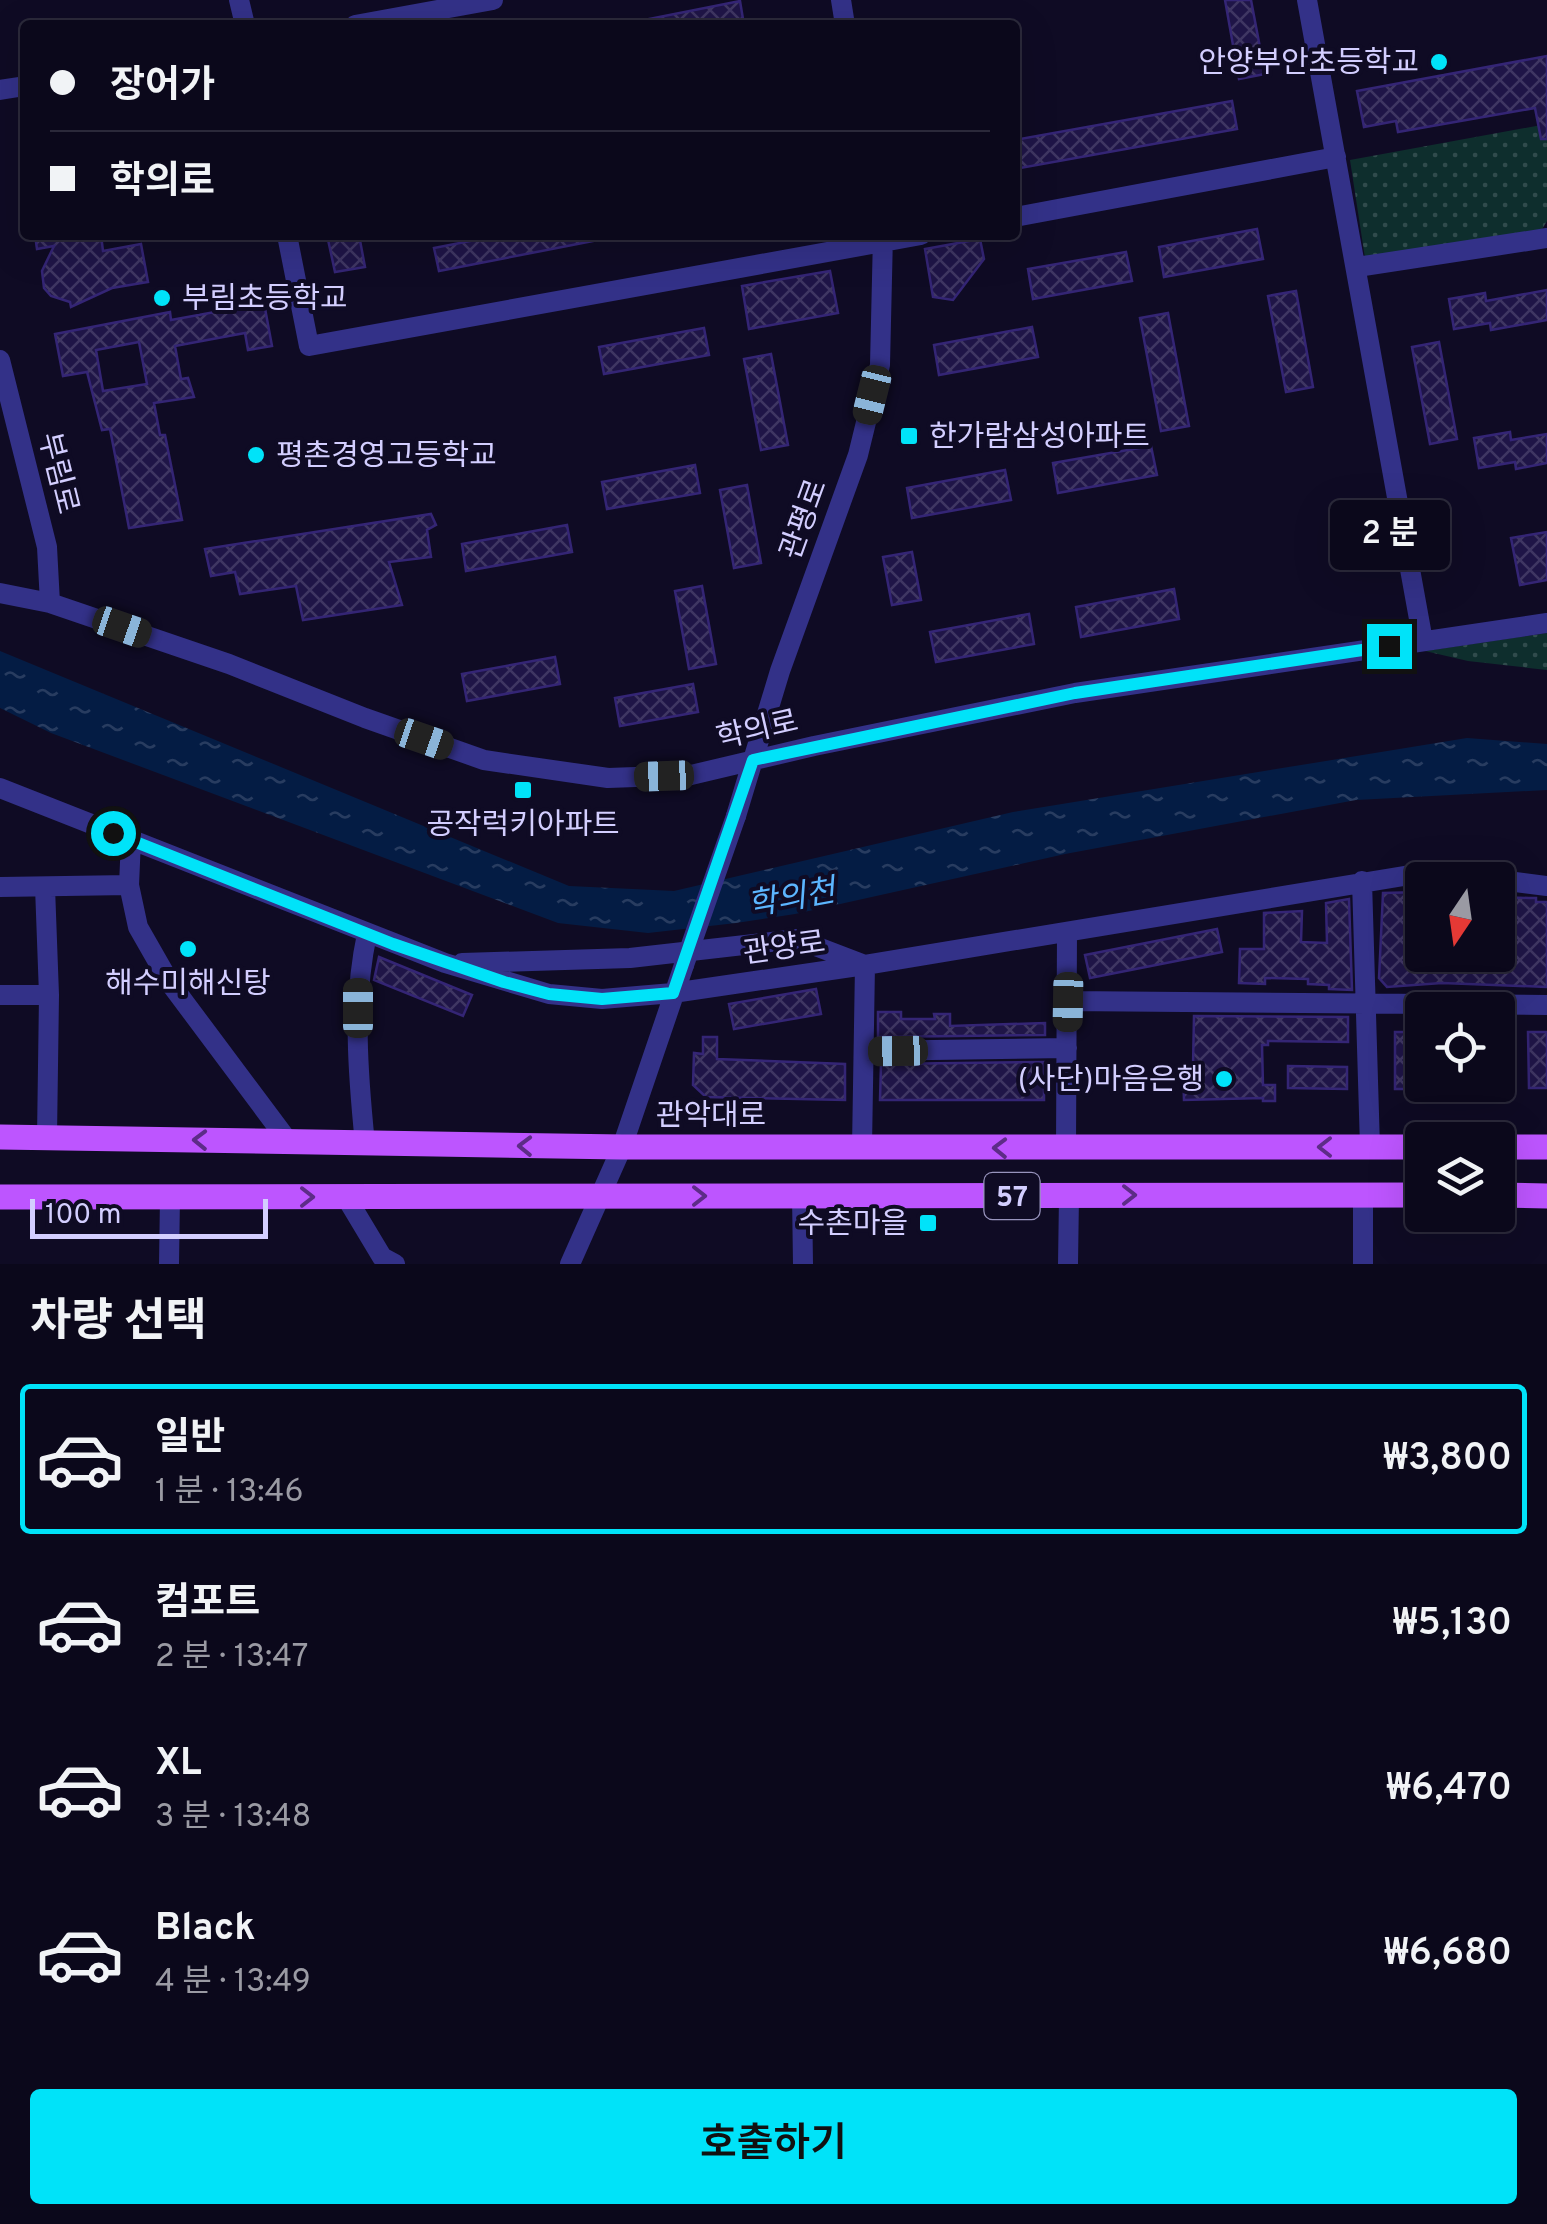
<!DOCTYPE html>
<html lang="ko">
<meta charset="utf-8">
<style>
:root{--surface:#0b081b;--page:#191628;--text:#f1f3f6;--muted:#9a9aa3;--line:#2b293a;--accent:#00e3f9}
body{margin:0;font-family:Overpass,"Noto Sans KR",sans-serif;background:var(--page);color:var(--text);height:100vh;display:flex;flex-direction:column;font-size:38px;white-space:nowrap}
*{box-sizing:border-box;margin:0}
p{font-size:32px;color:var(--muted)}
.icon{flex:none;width:55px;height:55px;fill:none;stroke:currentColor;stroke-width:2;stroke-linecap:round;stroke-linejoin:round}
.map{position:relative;height:1264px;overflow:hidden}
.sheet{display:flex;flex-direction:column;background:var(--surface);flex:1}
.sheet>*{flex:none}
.top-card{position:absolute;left:20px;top:20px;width:1000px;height:220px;border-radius:10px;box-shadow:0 10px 40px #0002,0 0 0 2px var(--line);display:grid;align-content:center;height:220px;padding:0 30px;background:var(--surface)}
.needle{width:65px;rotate:193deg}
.fabs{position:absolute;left:1405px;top:862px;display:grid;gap:20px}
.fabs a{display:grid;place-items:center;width:110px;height:110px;border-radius:10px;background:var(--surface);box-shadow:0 10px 40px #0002,0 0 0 2px var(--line);font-size:50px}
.scale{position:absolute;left:30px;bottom:25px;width:238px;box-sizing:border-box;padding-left:10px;border:5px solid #d3ceff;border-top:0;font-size:28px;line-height:35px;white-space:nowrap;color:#d3ceff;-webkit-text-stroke:8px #0f0b24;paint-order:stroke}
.end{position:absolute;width:45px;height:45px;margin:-22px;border:12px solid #00e3f9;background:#111;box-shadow:0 0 0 5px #111}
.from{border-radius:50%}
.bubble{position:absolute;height:70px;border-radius:10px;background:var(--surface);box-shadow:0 10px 40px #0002,0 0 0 2px var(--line);font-size:32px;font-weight:600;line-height:70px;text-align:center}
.car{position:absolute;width:30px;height:60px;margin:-30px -15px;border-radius:12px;box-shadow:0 0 8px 2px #0007;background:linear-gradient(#222 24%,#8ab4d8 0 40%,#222 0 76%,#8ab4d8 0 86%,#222 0)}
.top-card b{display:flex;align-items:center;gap:35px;height:95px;font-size:38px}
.top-card b+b{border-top:2px solid var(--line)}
.top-card i{width:25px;height:25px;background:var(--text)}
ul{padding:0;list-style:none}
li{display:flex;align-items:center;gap:30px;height:150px;margin:0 20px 15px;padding:0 10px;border:5px solid transparent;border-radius:10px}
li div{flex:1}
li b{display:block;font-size:38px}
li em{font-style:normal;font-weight:600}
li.selected{border-color:var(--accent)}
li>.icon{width:90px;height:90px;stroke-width:1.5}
h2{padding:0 30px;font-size:45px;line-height:120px}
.primary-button{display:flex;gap:20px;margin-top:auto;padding:20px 30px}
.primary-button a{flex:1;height:115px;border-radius:10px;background:var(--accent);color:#111;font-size:40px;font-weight:600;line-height:115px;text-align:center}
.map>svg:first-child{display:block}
</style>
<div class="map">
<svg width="1547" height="1264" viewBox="0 0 1547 1264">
<defs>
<pattern id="green-dots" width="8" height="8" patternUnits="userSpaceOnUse" patternTransform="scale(2.5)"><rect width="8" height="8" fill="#0e2e2d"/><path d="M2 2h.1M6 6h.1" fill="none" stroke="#304b4c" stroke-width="1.8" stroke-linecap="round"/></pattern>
<pattern id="water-ripples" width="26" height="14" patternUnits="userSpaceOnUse" patternTransform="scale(2.5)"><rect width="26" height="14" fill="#041c44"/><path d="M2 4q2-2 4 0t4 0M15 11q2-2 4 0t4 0" fill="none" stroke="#283c60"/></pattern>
<pattern id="building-cross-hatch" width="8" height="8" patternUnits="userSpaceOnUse" patternTransform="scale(2.5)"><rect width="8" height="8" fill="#1f1547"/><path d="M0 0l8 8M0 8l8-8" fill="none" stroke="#3f3663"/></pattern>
</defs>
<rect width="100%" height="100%" fill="#0f0b24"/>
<!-- green -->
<path fill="url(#green-dots)" d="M 1547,124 L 1547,221 L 1541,231 L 1365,258 L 1350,160 Z
M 1547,633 L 1547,670 L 1468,661 L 1425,651 Z"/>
<!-- water -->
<path fill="url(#water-ripples)" d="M 0,651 L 569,886 L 674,891 L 1013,812 L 1467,738 L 1547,744 L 1547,790 L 1356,800 L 1065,854 L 795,914 L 736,923 L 648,933 L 558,923 L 51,733 L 0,708 Z"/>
<!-- building -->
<path fill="url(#building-cross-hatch)" stroke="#342575" stroke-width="2.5" fill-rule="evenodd" d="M 1225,0 L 1251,0 L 1265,74 L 1239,79 Z
M 740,1 L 744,25 L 649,25 L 649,19 Z
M 1547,56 L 1547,139 L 1541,139 L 1535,108 L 1398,132 L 1396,121 L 1364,127 L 1357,91 Z
M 1232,101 L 1237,129 L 1015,169 L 1015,140 Z
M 1257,229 L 1263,259 L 1164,277 L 1159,247 Z
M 35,235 L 101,235 L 103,251 L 141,244 L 148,282 L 112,288 L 71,307 L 70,302 L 51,296 L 44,288 L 42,271 L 54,246 L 37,249 Z
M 327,235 L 359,235 L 365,267 L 335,272 Z
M 501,235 L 592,235 L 593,241 L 439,271 L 434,248 Z
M 980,239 L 984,259 L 953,300 L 933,297 L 925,249 Z
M 1126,252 L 1132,281 L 1033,299 L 1028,269 Z
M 830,271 L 838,313 L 749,329 L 742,286 Z
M 1547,290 L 1547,320 L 1491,330 L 1490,323 L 1454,329 L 1449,299 L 1485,293 L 1486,301 Z
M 1296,291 L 1313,387 L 1286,392 L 1268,296 Z
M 264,303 L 272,346 L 248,350 L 245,333 L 175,346 L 181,379 L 188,378 L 194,397 L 154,403 L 160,435 L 165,435 L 182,520 L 129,528 L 110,429 L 102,430 L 87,372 L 63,376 L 55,334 L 170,312 L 171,320 ZM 139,342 L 147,384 L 103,391 L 96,350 Z
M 1168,313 L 1189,426 L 1161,431 L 1140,318 Z
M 1032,327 L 1038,357 L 939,375 L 934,345 Z
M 704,328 L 709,355 L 604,374 L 599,347 Z
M 1439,342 L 1457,439 L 1430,444 L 1412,347 Z
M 771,354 L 788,445 L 761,450 L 744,359 Z
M 1510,432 L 1511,440 L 1547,434 L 1547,463 L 1516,469 L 1515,462 L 1479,468 L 1474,438 Z
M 1151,446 L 1157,475 L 1058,493 L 1053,463 Z
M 695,465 L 700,493 L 607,509 L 602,482 Z
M 1005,470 L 1011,500 L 912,518 L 907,488 Z
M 747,485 L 761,563 L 734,568 L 720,490 Z
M 431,514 L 436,525 L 427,530 L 431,557 L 389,562 L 402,605 L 303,620 L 296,586 L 240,594 L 235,572 L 211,576 L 205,549 Z
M 567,525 L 572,552 L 466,571 L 462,544 Z
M 1547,532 L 1547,580 L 1520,585 L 1511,538 Z
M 912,552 L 921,600 L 892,605 L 883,557 Z
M 702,586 L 716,664 L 689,669 L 675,591 Z
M 1174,589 L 1179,619 L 1081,637 L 1076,607 Z
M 1029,614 L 1034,644 L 936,662 L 930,632 Z
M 555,657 L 560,684 L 467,701 L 462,674 Z
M 693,684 L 698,712 L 620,726 L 615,698 Z
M 1422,892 L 1422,955 L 1498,955 L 1498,897 L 1529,898 L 1536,898 L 1536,902 L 1547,902 L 1547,987 L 1442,983 L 1387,987 L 1379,978 L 1383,893 Z
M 1349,899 L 1352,990 L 1329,989 L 1329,985 L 1308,984 L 1308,979 L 1265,978 L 1265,984 L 1239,983 L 1240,949 L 1264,949 L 1264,913 L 1302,911 L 1301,942 L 1327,943 L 1326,903 Z
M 1217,929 L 1222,952 L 1090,978 L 1085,955 Z
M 379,957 L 472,995 L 463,1016 L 374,980 Z
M 816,989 L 821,1014 L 734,1029 L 729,1004 Z
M 878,1012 L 901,1012 L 901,1019 L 935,1019 L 934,1014 L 950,1014 L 950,1026 L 1045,1023 L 1045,1035 L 878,1037 Z
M 1194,1016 L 1348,1017 L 1348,1042 L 1268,1041 L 1268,1045 L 1262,1045 L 1263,1085 L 1275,1085 L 1275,1101 L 1263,1101 L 1263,1098 L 1184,1100 L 1183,1067 L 1193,1066 Z
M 1395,1032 L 1422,1032 L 1422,1089 L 1395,1089 Z
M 1528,1032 L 1547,1032 L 1547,1088 L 1529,1088 Z
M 703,1037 L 717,1037 L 717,1059 L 845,1064 L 845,1100 L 706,1097 L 693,1085 L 694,1053 L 703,1054 Z
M 1044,1062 L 1044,1100 L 880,1100 L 881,1064 Z
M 1288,1066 L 1347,1067 L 1347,1089 L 1288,1088 Z"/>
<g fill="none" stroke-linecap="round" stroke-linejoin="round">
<!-- minor -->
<path stroke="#333188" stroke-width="20" d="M 239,0 L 245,25
M 841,0 L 845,25
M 1307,0 L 1423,641
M 355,25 L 493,0
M 0,90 L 25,86
M 1015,217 L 1336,157
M 287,235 L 309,346 L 921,235
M 1357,267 L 1547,238
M 0,360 L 47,547 L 50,603
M 0,593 L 50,603 L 229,664 L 365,718 L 484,760 L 608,778 L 691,775 L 814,746 L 1075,693 L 1547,623
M 0,788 L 445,963 L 549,994 L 602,999 L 673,993 L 865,965 L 1410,875 L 1468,876 L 1547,886
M 736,816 L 780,671 L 858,455 L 880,365 L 883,235
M 131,840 L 129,885 L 138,927 L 170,983 L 288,1141
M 1362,881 L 1370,1147
M 0,887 L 129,885
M 45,887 L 49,995 L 47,1137
M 462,963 L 630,958 L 797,939 L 865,965 L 862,1147
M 0,995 L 49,995
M 1067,1001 L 1547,1005
M 864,1051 L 1067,1048
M 365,1144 C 358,1074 352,1003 367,934
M 1066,1149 L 1067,933
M 1363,1194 L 1363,1264
M 802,1195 L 803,1264
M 346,1197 L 382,1257 L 395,1264
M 169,1264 L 170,1197
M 570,1264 L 622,1147 L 684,965
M 1068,1264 L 1069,1196"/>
<!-- major -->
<path stroke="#bd55ff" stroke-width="25" d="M 0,1137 L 622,1147 L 1422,1147
M 1498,1147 L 1547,1147
M 1498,1195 L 1547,1196
M 0,1197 L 1422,1195"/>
<!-- minor-bridge -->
<path stroke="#333188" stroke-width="20" d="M 684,965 L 736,816"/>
</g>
<!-- one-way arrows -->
<defs><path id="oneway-chevron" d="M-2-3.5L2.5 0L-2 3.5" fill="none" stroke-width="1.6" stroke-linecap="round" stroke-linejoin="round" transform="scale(2.5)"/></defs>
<g stroke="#5d2c87">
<use href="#oneway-chevron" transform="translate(200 1140) rotate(-179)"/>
<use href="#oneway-chevron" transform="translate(525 1146) rotate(-179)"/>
<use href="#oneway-chevron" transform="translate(1325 1147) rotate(180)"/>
<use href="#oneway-chevron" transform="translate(1000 1148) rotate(-179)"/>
<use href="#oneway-chevron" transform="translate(1129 1195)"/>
<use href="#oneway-chevron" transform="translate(699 1196)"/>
<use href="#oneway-chevron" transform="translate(307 1197)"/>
</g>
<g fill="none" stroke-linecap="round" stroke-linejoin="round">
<!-- route -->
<path stroke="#00e3f9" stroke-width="12" d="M 113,833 L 393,944 L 504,982 L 549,994 L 602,999 L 673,993 L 753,760 L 1075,693 L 1389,646"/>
</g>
<!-- markers -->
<g fill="#00e3f9" stroke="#0f0b24" stroke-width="4">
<circle cx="1439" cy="62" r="10"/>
<circle cx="162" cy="298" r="10"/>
<rect x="899" y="426" width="20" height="20" rx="5"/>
<circle cx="256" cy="455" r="10"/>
<rect x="513" y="780" width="20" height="20" rx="5"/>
<circle cx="188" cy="949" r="10"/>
<circle cx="1224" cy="1079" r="10"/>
<rect x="918" y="1213" width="20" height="20" rx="5"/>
</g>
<g text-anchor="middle" stroke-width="8" stroke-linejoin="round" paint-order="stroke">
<!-- shield labels -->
<rect fill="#0f0b24" stroke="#9894bd" stroke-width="2.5" x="984.5" y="1173" width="55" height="46" rx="8"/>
<g font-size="28" font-weight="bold" fill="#d3ceff">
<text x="1012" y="1206">57</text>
</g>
<!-- poi labels -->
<g font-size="30" fill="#d3ceff" stroke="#0f0b24" text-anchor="end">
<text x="1419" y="72">안양부안초등학교</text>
<text x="182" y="308" text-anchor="start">부림초등학교</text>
<text x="929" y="446" text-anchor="start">한가람삼성아파트</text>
<text x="276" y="465" text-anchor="start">평촌경영고등학교</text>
<text x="523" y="834" text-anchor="middle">공작럭키아파트</text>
<text x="188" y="993" text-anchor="middle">해수미해신탕</text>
<text x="1204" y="1089">(사단)마음은행</text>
<text x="908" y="1233">수촌마을</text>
</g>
<!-- street labels -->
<g font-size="30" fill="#d3ceff" stroke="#0f0b24">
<text transform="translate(59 473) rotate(76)" y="10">부림로</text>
<text transform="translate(803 519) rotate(-70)" y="10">관평로</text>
<text transform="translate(757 729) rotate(-13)" y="10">학의로</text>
<text transform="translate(784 947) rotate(-8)" y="10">관양로</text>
<text x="711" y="1125">관악대로</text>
</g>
<!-- water labels -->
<g font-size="32" font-style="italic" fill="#5cb6ff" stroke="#0f0b24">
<text transform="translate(791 897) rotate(-10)" y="11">학의천</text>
</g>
</g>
</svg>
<div class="fabs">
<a><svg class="needle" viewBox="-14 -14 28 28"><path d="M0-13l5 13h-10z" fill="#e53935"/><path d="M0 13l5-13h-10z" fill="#9a9aa3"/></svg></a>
<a><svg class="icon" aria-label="locate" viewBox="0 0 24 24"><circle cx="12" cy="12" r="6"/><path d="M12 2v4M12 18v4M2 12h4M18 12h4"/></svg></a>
<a><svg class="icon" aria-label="layers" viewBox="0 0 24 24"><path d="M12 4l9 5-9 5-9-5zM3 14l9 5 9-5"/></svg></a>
</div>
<div class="scale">100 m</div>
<i class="end from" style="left:113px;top:833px"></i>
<i class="end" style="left:1389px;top:646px"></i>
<div class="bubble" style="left:1330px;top:500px;width:120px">2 분</div>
<i class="car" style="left:872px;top:395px;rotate:194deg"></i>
<i class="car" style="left:122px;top:627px;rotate:109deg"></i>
<i class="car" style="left:424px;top:739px;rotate:109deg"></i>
<i class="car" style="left:664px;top:776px;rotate:268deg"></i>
<i class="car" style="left:1068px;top:1002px;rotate:181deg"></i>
<i class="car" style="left:358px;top:1008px;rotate:0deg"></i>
<i class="car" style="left:898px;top:1051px;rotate:269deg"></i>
<div class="top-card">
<b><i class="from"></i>장어가</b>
<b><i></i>학의로</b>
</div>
</div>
<section class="sheet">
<h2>차량 선택</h2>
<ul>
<li class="selected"><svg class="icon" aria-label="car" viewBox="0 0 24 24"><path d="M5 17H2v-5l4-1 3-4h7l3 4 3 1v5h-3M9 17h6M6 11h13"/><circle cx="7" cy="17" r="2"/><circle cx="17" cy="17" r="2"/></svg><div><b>일반</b><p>1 분 · 13:46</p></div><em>₩3,800</em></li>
<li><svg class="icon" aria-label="car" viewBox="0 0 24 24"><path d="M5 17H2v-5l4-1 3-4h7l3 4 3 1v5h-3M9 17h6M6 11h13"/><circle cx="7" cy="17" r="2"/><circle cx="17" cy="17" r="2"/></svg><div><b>컴포트</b><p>2 분 · 13:47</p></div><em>₩5,130</em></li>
<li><svg class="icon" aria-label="car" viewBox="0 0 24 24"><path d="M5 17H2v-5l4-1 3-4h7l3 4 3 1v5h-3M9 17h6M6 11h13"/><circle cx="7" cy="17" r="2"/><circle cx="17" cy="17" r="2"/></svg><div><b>XL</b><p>3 분 · 13:48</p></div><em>₩6,470</em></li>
<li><svg class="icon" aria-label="car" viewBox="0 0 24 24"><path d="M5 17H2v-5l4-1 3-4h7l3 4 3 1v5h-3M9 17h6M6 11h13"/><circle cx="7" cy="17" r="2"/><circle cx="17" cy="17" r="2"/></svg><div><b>Black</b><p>4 분 · 13:49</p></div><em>₩6,680</em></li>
</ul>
<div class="primary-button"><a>호출하기</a></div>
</section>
